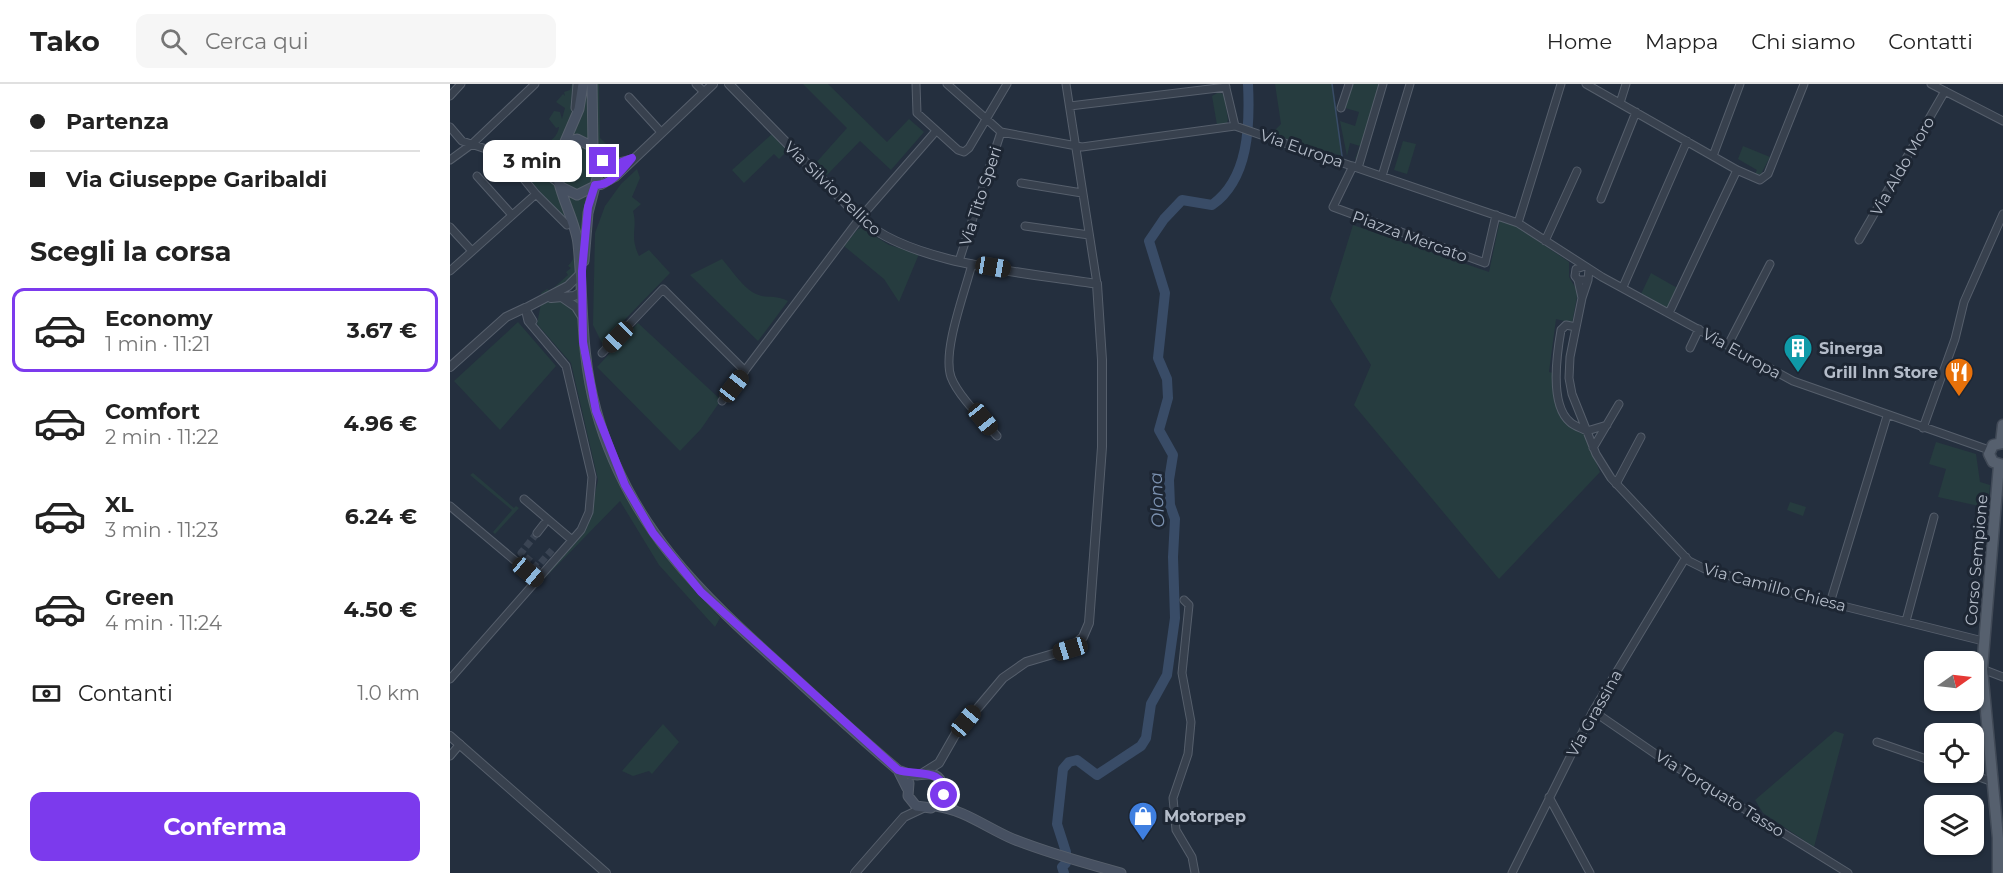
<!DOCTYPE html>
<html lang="it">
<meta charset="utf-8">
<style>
:root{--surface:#fff;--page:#f6f6f6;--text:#222;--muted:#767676;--line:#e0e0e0;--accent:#7c3aed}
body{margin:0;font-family:Montserrat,sans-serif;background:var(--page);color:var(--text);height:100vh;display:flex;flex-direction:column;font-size:22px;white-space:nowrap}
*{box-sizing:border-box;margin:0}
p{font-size:20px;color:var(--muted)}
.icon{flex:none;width:33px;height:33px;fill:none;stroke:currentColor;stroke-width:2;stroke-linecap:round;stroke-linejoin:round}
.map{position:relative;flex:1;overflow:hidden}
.panel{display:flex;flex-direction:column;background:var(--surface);width:450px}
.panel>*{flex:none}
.guide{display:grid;align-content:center;height:132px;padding:0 30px;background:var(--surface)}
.needle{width:39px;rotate:76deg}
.tools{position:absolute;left:1474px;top:567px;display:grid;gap:12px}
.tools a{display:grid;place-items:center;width:60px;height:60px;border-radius:12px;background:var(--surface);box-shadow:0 2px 4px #0004;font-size:30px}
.end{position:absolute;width:27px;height:27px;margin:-14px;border:8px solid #7c3aed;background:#fff;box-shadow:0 0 0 3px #fff}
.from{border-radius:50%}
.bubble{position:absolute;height:42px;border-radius:12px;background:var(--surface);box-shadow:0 2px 4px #0004;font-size:20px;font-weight:700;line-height:42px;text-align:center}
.car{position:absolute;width:18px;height:36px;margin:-18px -9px;border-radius:8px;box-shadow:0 0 4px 2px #0007;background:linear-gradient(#222 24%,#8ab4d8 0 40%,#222 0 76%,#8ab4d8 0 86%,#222 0)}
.guide b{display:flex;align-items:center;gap:21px;height:57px;font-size:22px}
.guide b+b{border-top:2px solid var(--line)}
.guide i{width:15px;height:15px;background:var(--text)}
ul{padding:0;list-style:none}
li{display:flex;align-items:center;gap:18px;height:84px;margin:0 12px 9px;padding:0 18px;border:3px solid transparent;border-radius:12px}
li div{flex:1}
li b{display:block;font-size:22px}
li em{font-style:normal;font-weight:700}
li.current{border-color:var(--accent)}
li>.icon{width:54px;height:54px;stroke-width:1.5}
h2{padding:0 30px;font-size:27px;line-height:72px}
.pay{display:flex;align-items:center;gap:15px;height:66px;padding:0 30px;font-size:22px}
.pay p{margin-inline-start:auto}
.cta{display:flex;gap:12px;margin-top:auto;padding:12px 30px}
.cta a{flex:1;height:69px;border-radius:12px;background:var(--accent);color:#fff;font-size:24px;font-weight:700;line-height:69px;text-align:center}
header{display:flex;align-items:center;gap:36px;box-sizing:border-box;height:84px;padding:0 30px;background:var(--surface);border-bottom:2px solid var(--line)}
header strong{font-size:28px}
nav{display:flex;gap:33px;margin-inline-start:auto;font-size:21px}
.search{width:420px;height:54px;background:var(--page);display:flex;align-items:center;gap:15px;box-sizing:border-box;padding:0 21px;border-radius:12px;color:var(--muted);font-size:22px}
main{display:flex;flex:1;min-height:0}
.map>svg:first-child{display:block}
</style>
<header>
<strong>Tako</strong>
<div class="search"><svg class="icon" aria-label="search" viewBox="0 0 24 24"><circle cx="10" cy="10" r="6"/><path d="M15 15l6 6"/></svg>Cerca qui</div>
<nav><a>Home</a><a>Mappa</a><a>Chi siamo</a><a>Contatti</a></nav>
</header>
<main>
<section class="panel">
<div class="guide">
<b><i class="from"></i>Partenza</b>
<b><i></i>Via Giuseppe Garibaldi</b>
</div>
<h2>Scegli la corsa</h2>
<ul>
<li class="current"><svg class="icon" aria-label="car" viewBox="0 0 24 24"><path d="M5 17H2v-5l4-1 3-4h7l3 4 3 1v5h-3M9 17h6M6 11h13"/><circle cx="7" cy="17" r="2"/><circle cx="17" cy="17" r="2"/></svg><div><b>Economy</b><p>1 min · 11:21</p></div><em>3.67 €</em></li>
<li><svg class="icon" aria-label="car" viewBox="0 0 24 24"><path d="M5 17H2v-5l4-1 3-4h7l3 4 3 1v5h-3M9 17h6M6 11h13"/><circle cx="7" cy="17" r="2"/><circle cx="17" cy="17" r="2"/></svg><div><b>Comfort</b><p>2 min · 11:22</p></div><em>4.96 €</em></li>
<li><svg class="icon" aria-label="car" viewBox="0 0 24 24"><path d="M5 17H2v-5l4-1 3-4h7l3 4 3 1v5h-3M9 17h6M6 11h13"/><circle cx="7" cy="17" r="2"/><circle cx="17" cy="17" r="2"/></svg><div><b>XL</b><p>3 min · 11:23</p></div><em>6.24 €</em></li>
<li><svg class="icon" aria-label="car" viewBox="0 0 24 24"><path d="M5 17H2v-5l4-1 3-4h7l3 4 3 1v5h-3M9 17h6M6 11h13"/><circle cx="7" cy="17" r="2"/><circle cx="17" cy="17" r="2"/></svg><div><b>Green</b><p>4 min · 11:24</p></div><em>4.50 €</em></li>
</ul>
<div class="pay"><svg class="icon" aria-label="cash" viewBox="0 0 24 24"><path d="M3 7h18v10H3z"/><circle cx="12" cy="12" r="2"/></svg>Contanti<p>1.0 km</p></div>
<div class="cta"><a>Conferma</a></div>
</section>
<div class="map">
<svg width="1553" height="789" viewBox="0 0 1553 789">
<rect width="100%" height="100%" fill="#242f3e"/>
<!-- green -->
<path fill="#263c3f" d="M 122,0 L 125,0 C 122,28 120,68 85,72 C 78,73 73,74 67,70 C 81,65 107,61 109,43 L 106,44 L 99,35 L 104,27 L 110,28 L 112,35 L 115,24 L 106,18 L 113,10 L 115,12 L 114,8 L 120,6 Z
M 136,0 L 139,0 L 140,56 L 122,51 Z
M 145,0 L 149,0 L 150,54 L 171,75 L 165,78 L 151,72 L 148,64 Z
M 353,0 L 378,0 L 437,58 L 459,35 L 474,48 L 441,86 L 410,57 L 376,92 L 364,81 L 397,44 Z
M 825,0 L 883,0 L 892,72 L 821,50 L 831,40 Z
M 902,0 L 930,0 L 908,74 L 905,75 L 910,62 L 900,59 L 897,72 L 890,37 L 905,42 L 909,28 L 895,24 Z
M 769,8 L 774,11 L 778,36 L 776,40 L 767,41 L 762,12 Z
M 322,50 L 337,67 L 329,75 L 324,70 L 294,99 L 282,86 Z
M 953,57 L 966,60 L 957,90 L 944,86 Z
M 127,59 C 152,71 153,94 129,107 L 114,102 L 108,85 L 117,61 Z
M 1293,62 L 1320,73 L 1311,90 L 1305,90 L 1307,86 L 1288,75 Z
M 104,71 L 103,91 L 79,79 Z
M 187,85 L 190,94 L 182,113 L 191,120 L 183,127 C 188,145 179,151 189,172 L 199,166 L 220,189 L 152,259 L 143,241 L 145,149 L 155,122 L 171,100 Z
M 81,87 C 113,83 138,172 125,194 L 93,213 L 91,209 L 97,205 L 100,207 L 118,191 L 116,188 L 121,184 L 118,182 C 146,152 94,117 79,94 Z
M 141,109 L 133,157 L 130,157 L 117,112 L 126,114 Z
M 1050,136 L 1066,142 L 1119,178 L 1119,193 L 1128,208 L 1122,239 L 1106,235 L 1099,288 L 1103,289 L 1110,327 L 1117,341 L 1135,351 L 1150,388 L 1049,495 L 904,321 L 921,281 L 880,215 L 903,141 L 1039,188 Z
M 412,144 L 439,161 L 469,170 L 449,218 L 434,195 L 394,162 L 408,145 Z
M 272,175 C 281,185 293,204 306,210 C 317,215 325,210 338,217 L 308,257 L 240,191 Z
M 1201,189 L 1229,205 L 1219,226 L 1191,210 Z
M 109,215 L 123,222 L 129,235 L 132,280 L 140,319 L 173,404 L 215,472 L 270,534 L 265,543 L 209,481 L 170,417 L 93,496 L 138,441 L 148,396 L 121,279 L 87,240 L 91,220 Z
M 68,238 L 106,282 L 50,346 L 4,297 Z
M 188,239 L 271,316 L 251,345 L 230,367 L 147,283 Z
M 1486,358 L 1526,370 L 1530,398 L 1540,401 L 1538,424 L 1488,413 L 1496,385 L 1479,380 Z
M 23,389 L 64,424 L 66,422 L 69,424 L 45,450 L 43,448 L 62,426 L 20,391 Z
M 1340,418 L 1356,423 L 1353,432 L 1337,426 Z
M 213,640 L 229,658 L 202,690 L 199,687 L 183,692 L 172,687 Z
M 1385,647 L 1394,650 L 1364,763 L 1313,729 L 1305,716 Z"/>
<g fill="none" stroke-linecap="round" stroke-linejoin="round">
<!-- stream -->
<path stroke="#394c67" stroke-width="1.5" d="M 882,0 L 892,72"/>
<!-- river -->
<path stroke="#394c67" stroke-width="10" d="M 614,789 L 612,783 L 616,779 L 616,768 L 607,740 L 613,685 L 619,678 L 627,676 L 647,691 L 691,662 L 696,654 L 701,620 L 717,591 L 725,534 L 723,473 L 725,435 L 720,421 L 719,396 L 723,371 L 709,346 L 718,314 L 717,295 L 708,274 L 715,209 L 699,157 L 714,135 L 732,116 L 762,121 C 799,95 800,41 798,0"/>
<!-- minor-tunnel -->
<path stroke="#3a4453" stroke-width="7" stroke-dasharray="7 3.5" stroke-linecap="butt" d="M 87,449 L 71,469 L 87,483 L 102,466"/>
<!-- minor casing -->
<g stroke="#565f6c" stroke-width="9">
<path id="minor" d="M 246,0 L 254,8
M 466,0 L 467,29 L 508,66 L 514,68 L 519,64 L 557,0
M 497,0 L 551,48 L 632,63 L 785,42
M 616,0 L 647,200
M 775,0 L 785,42
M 1136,0 L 1287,86 L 1310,96 L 1318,90 L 1354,0
M 1481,0 L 1553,37
M 0,12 L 11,0
M 179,13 L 211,48
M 1170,19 L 1176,0
M 620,22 L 776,3
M 125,24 L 127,0
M 891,24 L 899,0
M 785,42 L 1068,139 L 1152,193 L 1343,297 L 1539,366
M 0,43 L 12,57 L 72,77 L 91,86 L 108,99
M 55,72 L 86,110 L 117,141
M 1263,72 L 1290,0
M 0,76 L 22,60 L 85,0
M 72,77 L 90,75 L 110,64
M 903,82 L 883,123 L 1035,179 L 1046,131
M 908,84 L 933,0
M 27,92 L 62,131
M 932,92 L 960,0
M 571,99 L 632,109
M 1151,115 L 1186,28
M 1068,139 L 1111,0
M 575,142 L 639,151
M 0,143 L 22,167
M 1409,156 L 1495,7
M 1095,157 L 1127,87
M 509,177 L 551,48
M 522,180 C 515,208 492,267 501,293 C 508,312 534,337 547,352
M 1135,182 L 1126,185 L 1125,192 L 1128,196 L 1138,196 L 1139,185
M 0,187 L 86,110
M 1128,196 L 1132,214 L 1138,196
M 1173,203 L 1237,57
M 1132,214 L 1120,273 L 1119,294 L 1122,310 L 1146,370 L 1161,394 L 1239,477 L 1255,485 L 1337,508 L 1533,557
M 1219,229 L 1287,86
M 1126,243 L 1116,241 L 1111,246 C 1107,269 1099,320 1120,338 C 1124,342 1131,344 1137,347 L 1157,341
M 1278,261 L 1320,180
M 1240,264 L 1249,245
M 152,269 L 213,205 L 295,287
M 272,317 L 410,134 L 486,47
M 1473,344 L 1505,255 L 1514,218 L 1553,130
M 1143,364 L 1169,320
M 1166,400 L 1191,353
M 74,415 L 122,456
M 0,422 L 88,496
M 87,449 L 94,440
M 734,516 L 739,521 L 732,589 L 741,638 L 738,670 L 723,714 L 726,746 L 742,773 L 745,789
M 1380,519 L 1437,332
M 1456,537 L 1484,433
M 1532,585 L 1553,593
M 0,595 L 131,446 L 139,428 L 142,393 L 116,282 L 78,237 L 75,224 L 83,237
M 1143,627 L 1207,671 L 1398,789
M 1427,658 L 1485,678
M 0,672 L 10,660
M 1515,688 L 1543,698
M 1099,713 L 1140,789
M 1062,789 L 1143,627 L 1236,473"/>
</g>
<!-- tertiary casing -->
<g stroke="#565f6c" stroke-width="10">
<path id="tertiary" d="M 279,0 L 410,134 C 459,181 581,189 647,200 L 652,276 L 652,363 L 639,539 L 633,553 L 620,565 L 576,578 L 553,594 L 505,651 L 489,679 L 473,689
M 150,75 L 163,80 L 179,76
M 145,101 L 151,101 L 165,93 L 263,0
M 101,214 L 124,212 L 131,208
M 113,214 L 126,223 L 131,231
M 76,224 L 118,202 L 131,189
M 0,283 L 56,233 L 75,224
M 0,652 L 156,789
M 405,789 L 454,733 L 473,724"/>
</g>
<!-- secondary casing -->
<g stroke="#565f6c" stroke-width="11">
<path id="secondary" d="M 142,0 L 143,63
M 114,60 L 129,25 L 133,0
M 111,103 L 127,111 L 145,102 L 150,82 L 143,63 L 127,55 L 116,58 C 90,84 125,128 128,160 C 134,218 130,268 146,326 C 178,442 250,509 336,586 C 373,620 410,654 448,686 L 457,704
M 134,177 L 138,129 L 145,102
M 448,686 C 453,688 461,691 467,691 C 477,690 486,687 492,699 C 497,708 496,716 503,725
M 459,699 L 458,712 L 466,722 L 481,724 L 489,718
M 485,722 C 513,725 537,744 563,755 C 598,769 634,779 671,789"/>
</g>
<!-- primary casing -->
<g stroke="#414a57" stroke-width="13">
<path id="primary" d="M 1551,359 L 1553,341
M 1553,359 L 1543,361 L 1539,370 L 1543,378 L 1553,381
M 1548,789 L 1548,754 L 1532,585 L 1549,381"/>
</g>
<!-- minor -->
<use href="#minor" stroke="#38414e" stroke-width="7"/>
<!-- tertiary -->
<use href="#tertiary" stroke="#38414e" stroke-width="8"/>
<!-- secondary -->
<use href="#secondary" stroke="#465061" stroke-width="9"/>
<!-- primary -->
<use href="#primary" stroke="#56606e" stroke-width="10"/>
</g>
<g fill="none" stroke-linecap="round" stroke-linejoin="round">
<!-- route -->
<path stroke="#7c3aed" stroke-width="8" d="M 153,77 L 167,80 L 182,74 C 173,85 160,102 145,101 L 138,123 L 132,187 L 133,258 L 146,327 L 175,401 L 203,449 L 251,508 L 448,686 C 466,692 495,683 494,711"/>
</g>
<!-- icons -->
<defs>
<g id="building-pin" transform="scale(1.5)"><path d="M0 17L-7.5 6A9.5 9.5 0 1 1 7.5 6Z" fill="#0f9aa8" stroke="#1d2633"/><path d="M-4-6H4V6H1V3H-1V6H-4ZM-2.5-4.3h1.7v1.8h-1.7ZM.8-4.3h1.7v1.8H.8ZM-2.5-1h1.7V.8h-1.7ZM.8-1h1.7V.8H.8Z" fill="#fff"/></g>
<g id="restaurant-pin" transform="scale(1.5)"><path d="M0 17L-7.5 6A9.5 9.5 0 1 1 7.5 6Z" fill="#e8710a" stroke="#1d2633"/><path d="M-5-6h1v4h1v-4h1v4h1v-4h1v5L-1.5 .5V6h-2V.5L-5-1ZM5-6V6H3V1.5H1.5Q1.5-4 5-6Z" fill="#fff"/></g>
<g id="shop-pin" transform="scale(1.5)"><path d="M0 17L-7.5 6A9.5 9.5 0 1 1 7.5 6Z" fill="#3f7fe0" stroke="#1d2633"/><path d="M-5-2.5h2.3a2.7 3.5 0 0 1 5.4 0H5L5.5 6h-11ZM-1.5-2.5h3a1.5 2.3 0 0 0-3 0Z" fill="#fff"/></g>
</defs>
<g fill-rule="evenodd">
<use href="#building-pin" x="1348" y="264"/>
<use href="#restaurant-pin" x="1509" y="288"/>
<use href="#shop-pin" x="693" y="732"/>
</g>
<g text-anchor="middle" stroke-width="6" stroke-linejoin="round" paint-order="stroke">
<!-- street labels -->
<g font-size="16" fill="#b4bcc9" stroke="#1d2633">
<text transform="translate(852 64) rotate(19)" y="6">Via Europa</text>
<text transform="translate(1452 82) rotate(-60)" y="6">Via Aldo Moro</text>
<text transform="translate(383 104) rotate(44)" y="6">Via Silvio Pellico</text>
<text transform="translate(530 112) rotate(-72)" y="6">Via Tito Speri</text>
<text transform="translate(960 152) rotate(20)" y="6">Piazza Mercato</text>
<text transform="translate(1292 269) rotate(29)" y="6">Via Europa</text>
<text transform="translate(1526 476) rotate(-85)" y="6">Corso Sempione</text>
<text transform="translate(1325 503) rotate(15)" y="6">Via Camillo Chiesa</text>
<text transform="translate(1144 629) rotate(-61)" y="6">Via Grassina</text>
<text transform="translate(1270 709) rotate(32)" y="6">Via Torquato Tasso</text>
</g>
<!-- poi labels -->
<g font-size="16" font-weight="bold" fill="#b4bcc9" stroke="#1d2633" text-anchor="start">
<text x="1369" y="270">Sinerga</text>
<text x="1488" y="294" text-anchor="end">Grill Inn Store</text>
<text x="714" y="738">Motorpep</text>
</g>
<!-- water labels -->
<g font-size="18" font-style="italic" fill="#7c92b1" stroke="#1d2633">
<text transform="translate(707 416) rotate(-93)" y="6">Olona</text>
</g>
</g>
</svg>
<div class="tools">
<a><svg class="needle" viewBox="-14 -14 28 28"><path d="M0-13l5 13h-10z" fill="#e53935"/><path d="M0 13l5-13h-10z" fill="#767676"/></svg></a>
<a><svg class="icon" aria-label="locate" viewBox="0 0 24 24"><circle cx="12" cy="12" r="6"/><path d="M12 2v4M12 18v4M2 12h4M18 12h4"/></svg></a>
<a><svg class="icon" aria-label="layers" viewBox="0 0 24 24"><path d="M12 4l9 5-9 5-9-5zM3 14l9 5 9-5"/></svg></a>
</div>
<i class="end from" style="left:494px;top:711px"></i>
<i class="end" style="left:153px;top:77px"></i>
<div class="bubble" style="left:33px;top:56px;width:99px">3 min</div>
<i class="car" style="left:543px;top:183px;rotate:99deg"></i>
<i class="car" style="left:168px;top:253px;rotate:224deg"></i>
<i class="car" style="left:284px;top:302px;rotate:38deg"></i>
<i class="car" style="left:533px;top:335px;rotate:141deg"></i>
<i class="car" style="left:78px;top:488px;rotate:130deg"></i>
<i class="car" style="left:620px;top:565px;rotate:253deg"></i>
<i class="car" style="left:516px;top:637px;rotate:40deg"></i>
</div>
</main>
